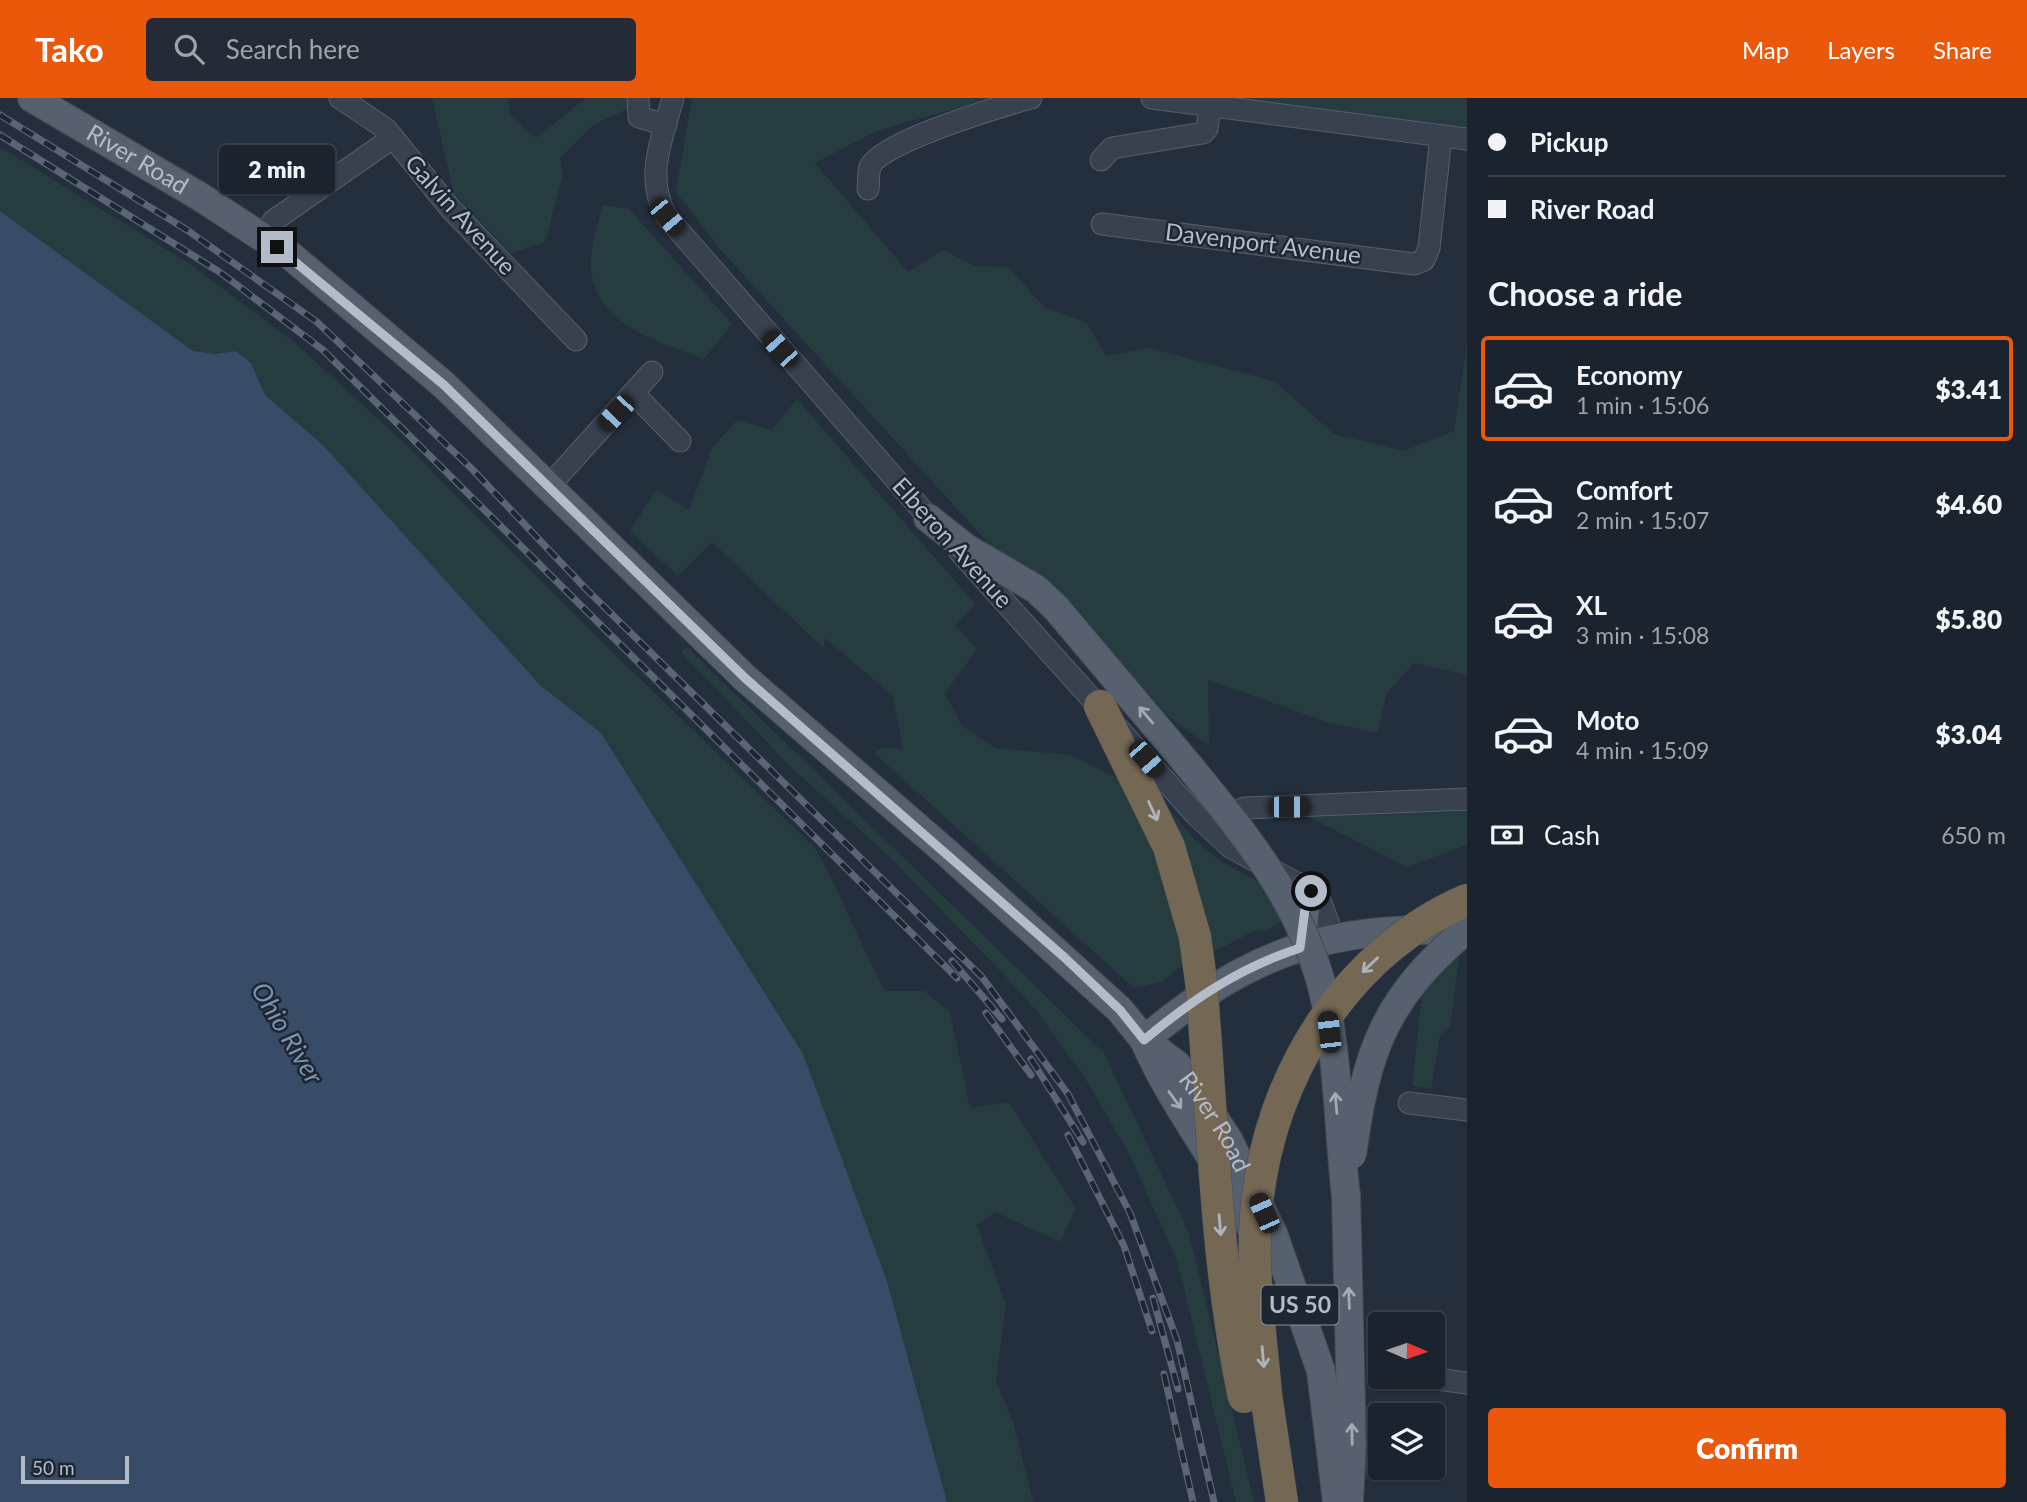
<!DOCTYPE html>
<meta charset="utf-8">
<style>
:root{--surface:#1b232e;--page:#242b36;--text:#f1f3f6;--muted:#a0a4aa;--line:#39404a;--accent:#ea580c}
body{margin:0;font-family:Lato,sans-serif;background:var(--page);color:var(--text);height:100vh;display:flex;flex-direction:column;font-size:26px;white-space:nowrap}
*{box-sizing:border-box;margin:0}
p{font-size:23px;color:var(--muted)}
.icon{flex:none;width:38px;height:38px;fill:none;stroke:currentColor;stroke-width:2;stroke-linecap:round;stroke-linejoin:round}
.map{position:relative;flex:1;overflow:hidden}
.details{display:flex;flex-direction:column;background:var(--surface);width:560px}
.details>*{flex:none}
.guide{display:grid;align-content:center;height:154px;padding:0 21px;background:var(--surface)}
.needle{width:46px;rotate:92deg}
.controls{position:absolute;left:1368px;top:1214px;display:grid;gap:14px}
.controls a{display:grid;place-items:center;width:77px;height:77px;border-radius:7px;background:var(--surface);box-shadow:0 2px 5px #0004,0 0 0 2px var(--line);font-size:35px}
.scale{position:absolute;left:21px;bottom:18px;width:108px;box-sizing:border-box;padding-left:7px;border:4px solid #b4bcc9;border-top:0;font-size:19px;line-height:24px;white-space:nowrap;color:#b4bcc9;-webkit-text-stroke:5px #1d2633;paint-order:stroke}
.end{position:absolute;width:32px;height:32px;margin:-16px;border:9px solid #b4bcc9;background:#111;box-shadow:0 0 0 4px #111}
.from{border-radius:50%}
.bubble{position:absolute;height:49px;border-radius:7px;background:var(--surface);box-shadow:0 2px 5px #0004,0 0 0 2px var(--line);font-size:23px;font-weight:800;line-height:49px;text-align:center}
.car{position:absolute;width:21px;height:42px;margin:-21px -10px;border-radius:9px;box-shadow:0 0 5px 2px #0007;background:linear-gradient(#222 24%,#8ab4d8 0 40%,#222 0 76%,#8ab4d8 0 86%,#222 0)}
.guide b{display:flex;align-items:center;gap:24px;height:66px;font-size:26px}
.guide b+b{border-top:2px solid var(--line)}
.guide i{width:18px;height:18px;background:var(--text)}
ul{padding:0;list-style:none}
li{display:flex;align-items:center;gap:21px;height:105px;margin:0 14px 10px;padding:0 7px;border:4px solid transparent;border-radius:7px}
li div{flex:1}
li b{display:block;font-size:26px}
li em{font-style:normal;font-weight:800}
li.selected{border-color:var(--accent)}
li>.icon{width:63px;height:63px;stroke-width:1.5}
h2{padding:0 21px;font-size:32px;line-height:84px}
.pay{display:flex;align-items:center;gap:18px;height:77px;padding:0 21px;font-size:26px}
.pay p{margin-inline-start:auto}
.action{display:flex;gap:14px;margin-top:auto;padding:14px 21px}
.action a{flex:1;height:80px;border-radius:7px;background:var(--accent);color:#fff;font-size:28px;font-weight:800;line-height:80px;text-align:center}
header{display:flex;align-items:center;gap:42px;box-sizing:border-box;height:98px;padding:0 35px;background:var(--accent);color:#fff}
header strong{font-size:33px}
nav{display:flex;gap:38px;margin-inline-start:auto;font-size:24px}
.search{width:490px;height:63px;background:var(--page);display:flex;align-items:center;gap:18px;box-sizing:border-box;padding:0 24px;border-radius:7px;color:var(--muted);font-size:26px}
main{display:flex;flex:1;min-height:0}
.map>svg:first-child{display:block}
</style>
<header>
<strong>Tako</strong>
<div class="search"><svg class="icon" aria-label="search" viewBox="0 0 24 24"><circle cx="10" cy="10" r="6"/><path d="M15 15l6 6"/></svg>Search here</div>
<nav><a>Map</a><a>Layers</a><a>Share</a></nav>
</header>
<main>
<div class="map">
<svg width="1467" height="1404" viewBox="0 0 1467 1404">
<rect width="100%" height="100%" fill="#242f3e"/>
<!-- green -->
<path fill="#263c3f" d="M 432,0 L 508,0 L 511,18 L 536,40 L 586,0 L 630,0 L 627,11 L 593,27 L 560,60 L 563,77 L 545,144 L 511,155 L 454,96 Z
M 692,0 L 993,0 L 876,33 L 815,65 L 908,174 L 943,152 L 974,168 L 1008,169 L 1045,210 L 1086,224 L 1106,258 L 1149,250 L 1274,283 L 1334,336 L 1404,353 L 1454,333 L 1467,247 L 1467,577 L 1414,565 L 1387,595 L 1377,635 L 1327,624 L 1208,582 L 1209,648 L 1169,619 L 1046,483 L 992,449 L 719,150 L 676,94 Z
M 1152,0 L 1467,0 L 1467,41 Z
M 0,49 L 187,164 L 294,244 L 400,341 L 607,549 L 815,750 C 841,796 860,846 885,893 L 924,893 L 950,914 L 970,1010 L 1009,1004 L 1076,1111 L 1060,1144 L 995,1114 L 977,1127 L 1006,1207 L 996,1282 L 1013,1324 L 1033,1404 L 947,1404 L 887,1183 L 687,775 L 601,635 L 540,587 L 323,347 L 265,297 L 251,265 L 236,253 L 215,256 L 193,253 L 0,113 Z
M 602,107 L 629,111 L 732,226 L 704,261 C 660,244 596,228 591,171 C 589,152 599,126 602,107 Z
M 797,301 L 975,506 L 955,527 L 977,551 L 945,595 L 962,628 L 995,650 L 1071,657 L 1121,682 L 1172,792 L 1186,864 L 1161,884 L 1134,890 L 874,655 L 883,649 L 903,652 L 893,598 L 825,540 L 823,550 L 712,444 L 678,478 L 630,433 L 656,392 L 689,412 L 712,350 L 737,322 L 772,332 Z
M 687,549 L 1104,955 L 1189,1135 L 1254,1404 L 1236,1404 L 1178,1165 L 1129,1055 L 1083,977 L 1036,912 L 1009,882 L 890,759 L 791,669 L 681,554 Z
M 1161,702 L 1198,745 L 1222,764 L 1263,786 L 1285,821 L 1268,832 L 1254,833 L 1207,857 Z
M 1467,710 L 1467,747 L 1407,769 L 1309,719 Z
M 1427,851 L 1460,854 L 1450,928 L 1440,937 L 1431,991 L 1412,988 Z"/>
<!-- water -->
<path fill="#394c67" d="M 0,113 L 193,253 L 215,256 L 236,253 L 251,265 L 265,297 L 323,347 L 540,587 L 601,635 L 803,956 L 887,1183 L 947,1404 L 0,1404 Z"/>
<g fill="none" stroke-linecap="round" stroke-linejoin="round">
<!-- minor casing -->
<g stroke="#565f6c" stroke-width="23">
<path id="minor" d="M 340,0 L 386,31 L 450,110 L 576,242
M 638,0 L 639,19 L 666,27
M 673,0 C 662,41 644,80 667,119 L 937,429
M 1152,0 L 1467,41
M 1101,62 L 1112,50 L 1203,35 L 1207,31 L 1210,8
M 868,91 C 869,84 868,75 870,69 C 880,44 1002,8 1031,0
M 1102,126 L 1414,166 L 1424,162 L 1429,150 L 1441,38
M 263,139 L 273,123 L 391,41
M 634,296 L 680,343
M 548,389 L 652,274
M 959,453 L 1195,716 L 1230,749 L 1311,793 L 1321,805 L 1334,840
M 1216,722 L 1245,710 L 1467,701
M 1409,1005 L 1467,1012
M 1422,1279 L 1467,1285"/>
</g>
<!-- major casing -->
<g stroke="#414a57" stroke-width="30">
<g id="major">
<path id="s1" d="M 32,0 L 199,98 L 291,158 L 444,287 L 745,580 L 946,754 L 1120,912 L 1144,942 L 1177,967 L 1200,998 L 1229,1043 L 1273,1135 L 1321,1273 L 1337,1404"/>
<path d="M 928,420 L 966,450 L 1036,491 L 1056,510 L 1190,669"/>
<path d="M 1301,845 L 1306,804 L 1305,789"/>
<path d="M 1144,942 C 1249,854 1329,826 1467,833"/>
<path d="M 1145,944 C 1174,1010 1220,1065 1251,1130"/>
<path d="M 1346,1098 L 1352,1348 L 1349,1403"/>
</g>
</g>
<!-- highway casing -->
<g stroke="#434c59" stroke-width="33">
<path id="highway" d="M 1100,608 L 1169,749 L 1195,839
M 1266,1297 L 1282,1404"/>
</g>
<!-- minor -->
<use href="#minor" stroke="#38414e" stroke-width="21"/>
<!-- major -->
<use href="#major" stroke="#56606e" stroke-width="28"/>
<!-- highway -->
<use href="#highway" stroke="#746855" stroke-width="32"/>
<!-- rail casing -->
<g stroke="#5a6575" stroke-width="7">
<path id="rail" d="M 0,17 L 187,132 L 317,224 L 472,371 L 587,492 L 982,879 L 1068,996 L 1130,1115 L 1177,1242 L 1214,1404
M 0,37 L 221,175 L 323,252 L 957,880
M 952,863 L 1002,921
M 986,915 L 1031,977
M 1031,961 L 1083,1044
M 1068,1037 L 1124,1148 L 1152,1233
M 1153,1200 L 1178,1291
M 1164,1276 L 1193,1404"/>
</g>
<!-- rail -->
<use href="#rail" stroke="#1d2633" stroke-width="4.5" stroke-dasharray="13" stroke-linecap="butt"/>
<!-- major-bridge casing -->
<g stroke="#414a57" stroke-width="30" stroke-linecap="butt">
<path id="major-bridge" d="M 1190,669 C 1243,734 1296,798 1320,881 C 1338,944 1338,1030 1346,1098
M 1352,1057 C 1366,952 1385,900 1467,831"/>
</g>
<!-- highway-bridge casing -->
<g stroke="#434c59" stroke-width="33" stroke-linecap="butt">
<path id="highway-bridge" d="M 1195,839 L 1201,883 C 1213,1021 1215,1163 1244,1299
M 1266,1297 C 1261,1235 1250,1169 1257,1106 C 1270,978 1346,854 1467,802"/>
</g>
<!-- major-bridge -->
<use href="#major-bridge" stroke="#56606e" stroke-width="28"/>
<!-- highway-bridge -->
<use href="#highway-bridge" stroke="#746855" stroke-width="32"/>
</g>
<!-- one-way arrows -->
<defs><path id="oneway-shaft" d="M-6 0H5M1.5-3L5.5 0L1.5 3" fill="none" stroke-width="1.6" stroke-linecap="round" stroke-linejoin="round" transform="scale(1.75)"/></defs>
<g stroke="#a1aab7">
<use href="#oneway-shaft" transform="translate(1146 617) rotate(-130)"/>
<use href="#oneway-shaft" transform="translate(1175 1002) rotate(54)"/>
<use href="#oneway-shaft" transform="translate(1336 1005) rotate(-95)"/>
<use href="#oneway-shaft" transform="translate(1349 1200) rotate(-92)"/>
<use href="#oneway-shaft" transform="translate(1352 1336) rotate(-91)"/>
</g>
<g stroke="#aeb4bd">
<use href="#oneway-shaft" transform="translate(1153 713) rotate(65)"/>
<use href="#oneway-shaft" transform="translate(1370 867) rotate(136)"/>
<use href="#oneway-shaft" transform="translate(1220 1127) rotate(85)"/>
<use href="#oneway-shaft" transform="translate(1263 1259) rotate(85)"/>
</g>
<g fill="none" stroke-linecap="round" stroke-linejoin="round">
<!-- route -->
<path stroke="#b4bcc9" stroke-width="9" d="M 277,149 L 444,287 L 745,580 L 1064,859 L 1120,912 L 1144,942 C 1193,901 1239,870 1300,850 L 1306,803 L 1305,789 L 1311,793"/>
</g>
<g text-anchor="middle" stroke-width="5" stroke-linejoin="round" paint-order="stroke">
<!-- shield labels -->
<rect fill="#1d2633" stroke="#878f9c" stroke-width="2" x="1261.5" y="1187.5" width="77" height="39" rx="5"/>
<g font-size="23" font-weight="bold" fill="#b4bcc9">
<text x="1300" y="1215">US 50</text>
</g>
<!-- street labels -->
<g font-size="24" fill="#b4bcc9" stroke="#1d2633">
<text dy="8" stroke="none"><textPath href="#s1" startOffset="122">River Road</textPath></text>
<text transform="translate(460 117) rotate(48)" y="8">Galvin Avenue</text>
<text transform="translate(1263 146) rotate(7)" y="8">Davenport Avenue</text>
<text transform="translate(952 445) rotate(48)" y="8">Elberon Avenue</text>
<text dy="8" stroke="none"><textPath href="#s1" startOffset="1573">River Road</textPath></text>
</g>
<!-- water labels -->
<g font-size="26" font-style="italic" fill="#7c92b1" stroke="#1d2633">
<text transform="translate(287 935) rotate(59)" y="9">Ohio River</text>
</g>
</g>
</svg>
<div class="controls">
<a><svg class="needle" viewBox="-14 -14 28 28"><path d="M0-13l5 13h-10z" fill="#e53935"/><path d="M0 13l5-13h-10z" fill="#a0a4aa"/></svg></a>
<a><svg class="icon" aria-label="layers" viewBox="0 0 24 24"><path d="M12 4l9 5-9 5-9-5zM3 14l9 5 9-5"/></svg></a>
</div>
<div class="scale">50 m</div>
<i class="end from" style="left:1311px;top:793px"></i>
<i class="end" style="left:277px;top:149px"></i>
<div class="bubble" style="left:219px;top:47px;width:116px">2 min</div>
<i class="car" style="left:667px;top:119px;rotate:140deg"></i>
<i class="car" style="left:780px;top:251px;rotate:318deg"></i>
<i class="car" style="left:616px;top:315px;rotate:223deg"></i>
<i class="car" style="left:1146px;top:661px;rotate:139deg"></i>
<i class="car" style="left:1289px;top:709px;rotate:90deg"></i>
<i class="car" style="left:1329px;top:934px;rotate:354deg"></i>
<i class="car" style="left:1264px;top:1115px;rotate:336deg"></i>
</div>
<section class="details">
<div class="guide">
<b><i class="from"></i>Pickup</b>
<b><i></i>River Road</b>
</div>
<h2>Choose a ride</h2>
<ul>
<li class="selected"><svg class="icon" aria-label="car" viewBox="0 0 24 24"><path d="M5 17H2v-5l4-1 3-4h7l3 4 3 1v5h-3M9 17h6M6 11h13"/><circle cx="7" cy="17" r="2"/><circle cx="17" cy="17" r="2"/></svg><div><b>Economy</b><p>1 min · 15:06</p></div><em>$3.41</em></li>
<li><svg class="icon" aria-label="car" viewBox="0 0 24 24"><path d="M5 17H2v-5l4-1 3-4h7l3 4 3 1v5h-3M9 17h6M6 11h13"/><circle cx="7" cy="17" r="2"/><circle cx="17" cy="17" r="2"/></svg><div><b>Comfort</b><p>2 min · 15:07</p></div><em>$4.60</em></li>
<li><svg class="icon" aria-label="car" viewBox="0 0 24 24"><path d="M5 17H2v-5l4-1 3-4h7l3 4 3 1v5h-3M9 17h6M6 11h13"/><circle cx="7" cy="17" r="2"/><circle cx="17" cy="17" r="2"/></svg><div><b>XL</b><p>3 min · 15:08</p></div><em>$5.80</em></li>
<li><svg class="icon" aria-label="car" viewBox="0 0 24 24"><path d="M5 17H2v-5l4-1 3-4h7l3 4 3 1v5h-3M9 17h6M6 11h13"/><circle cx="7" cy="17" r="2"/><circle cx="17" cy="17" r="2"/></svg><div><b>Moto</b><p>4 min · 15:09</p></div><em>$3.04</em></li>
</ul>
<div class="pay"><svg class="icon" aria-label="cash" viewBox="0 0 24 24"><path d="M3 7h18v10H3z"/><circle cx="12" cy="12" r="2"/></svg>Cash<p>650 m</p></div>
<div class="action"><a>Confirm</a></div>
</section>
</main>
